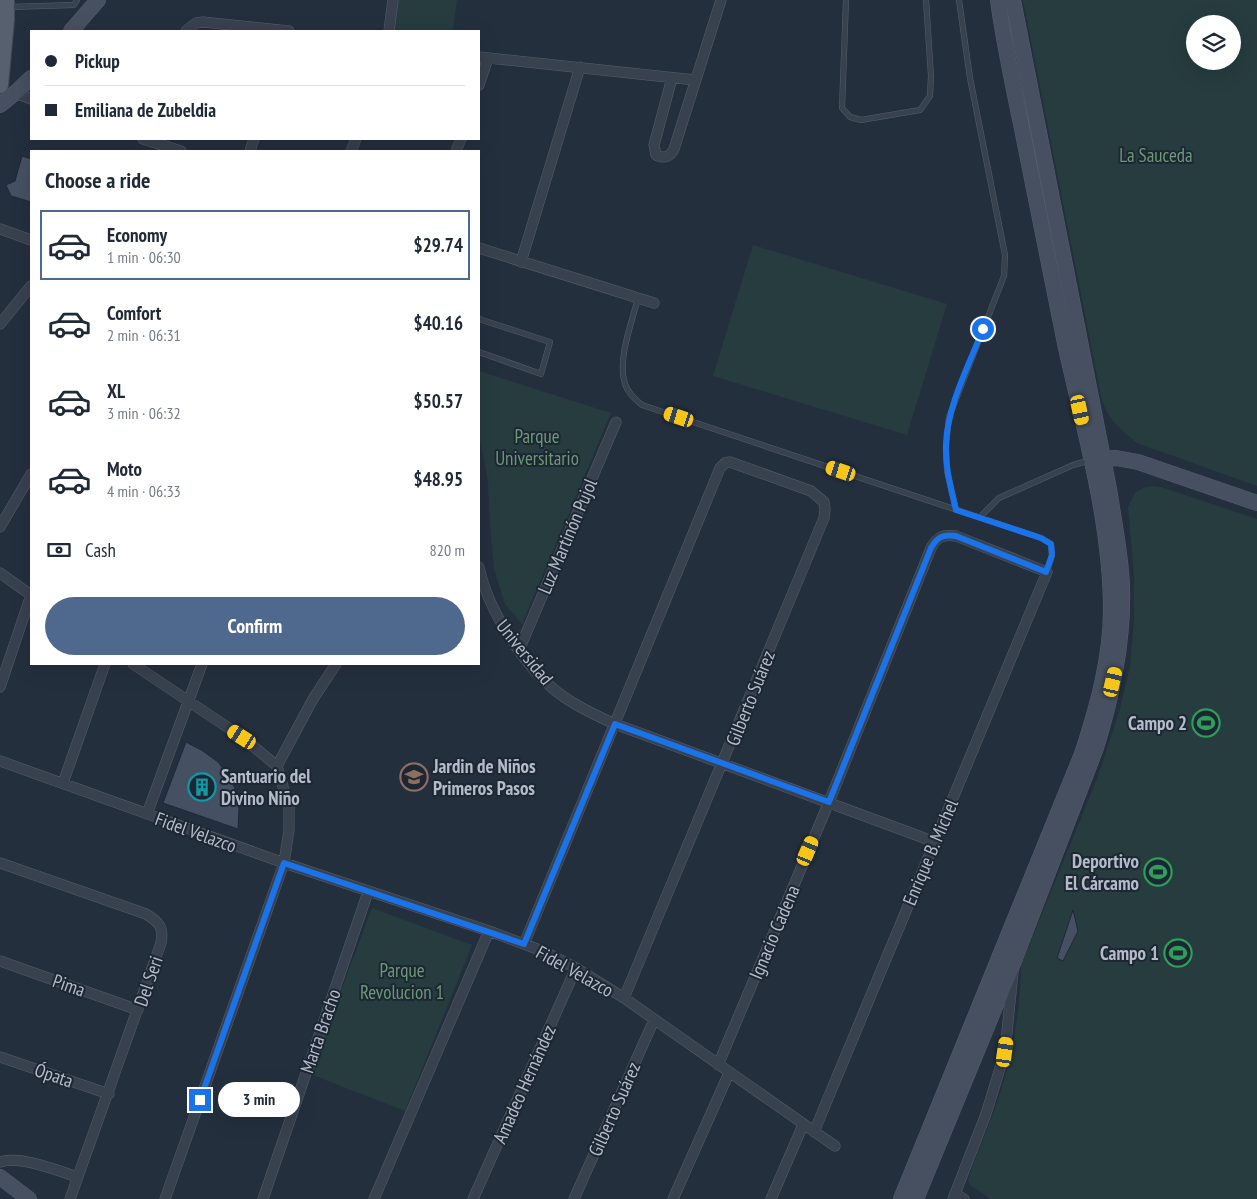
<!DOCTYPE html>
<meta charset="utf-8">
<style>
:root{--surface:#fff;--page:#f6f6f7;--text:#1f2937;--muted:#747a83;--line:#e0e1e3;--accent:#4f688e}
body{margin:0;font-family:"PT Sans Narrow",sans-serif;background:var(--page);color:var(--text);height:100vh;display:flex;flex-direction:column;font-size:19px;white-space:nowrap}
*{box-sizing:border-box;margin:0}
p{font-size:16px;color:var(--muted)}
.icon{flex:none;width:28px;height:28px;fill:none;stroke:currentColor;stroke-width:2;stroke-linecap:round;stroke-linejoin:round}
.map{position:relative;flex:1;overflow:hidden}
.sheet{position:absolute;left:30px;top:150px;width:450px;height:515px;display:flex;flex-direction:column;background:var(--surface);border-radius:0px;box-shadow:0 5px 20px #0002}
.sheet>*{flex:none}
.guide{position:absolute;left:30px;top:30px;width:450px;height:110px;border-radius:0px;box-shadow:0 5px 20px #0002;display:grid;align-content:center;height:110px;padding:0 15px;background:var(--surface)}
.fabs{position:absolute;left:1186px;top:15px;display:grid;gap:10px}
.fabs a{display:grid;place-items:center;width:55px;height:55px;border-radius:50%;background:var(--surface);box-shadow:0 5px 20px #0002;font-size:25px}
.end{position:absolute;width:22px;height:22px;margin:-11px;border:6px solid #1a73e8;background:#fff;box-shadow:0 0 0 2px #fff}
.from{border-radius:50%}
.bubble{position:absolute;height:35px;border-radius:18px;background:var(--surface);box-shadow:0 5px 20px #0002;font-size:16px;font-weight:700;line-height:35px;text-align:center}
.car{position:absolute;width:15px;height:30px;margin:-15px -8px;border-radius:6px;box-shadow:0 0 4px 1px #0007;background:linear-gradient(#f5c518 24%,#345 0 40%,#f5c518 0 76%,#345 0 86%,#f5c518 0)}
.guide b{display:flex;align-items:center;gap:18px;height:48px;font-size:19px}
.guide b+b{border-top:1px solid var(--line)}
.guide i{width:12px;height:12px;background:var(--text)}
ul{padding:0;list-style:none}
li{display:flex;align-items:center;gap:15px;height:70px;margin:0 10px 8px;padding:0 5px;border:2px solid transparent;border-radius:0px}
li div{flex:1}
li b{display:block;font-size:19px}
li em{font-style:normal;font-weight:700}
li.selected{border-color:var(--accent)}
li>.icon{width:45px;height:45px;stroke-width:1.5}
h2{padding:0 15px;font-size:22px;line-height:60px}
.pay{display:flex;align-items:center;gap:12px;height:55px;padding:0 15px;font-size:19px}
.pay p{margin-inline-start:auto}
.action{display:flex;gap:10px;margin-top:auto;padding:10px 15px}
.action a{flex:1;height:58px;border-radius:30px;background:var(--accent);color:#fff;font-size:20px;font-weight:700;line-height:58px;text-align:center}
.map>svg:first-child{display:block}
</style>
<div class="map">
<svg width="1257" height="1199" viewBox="0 0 1257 1199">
<rect width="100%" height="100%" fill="#242f3e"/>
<!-- green -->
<path fill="#263c3f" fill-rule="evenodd" d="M 398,0 L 457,0 L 453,31 L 394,31 Z
M 1023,0 L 1257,0 L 1257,486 L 1137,443 L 1117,426 L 1108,414 L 1102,401 ZM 1195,24 L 1232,24 L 1232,61 L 1195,61 Z
M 753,245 L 947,304 L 907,435 L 713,376 Z
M 479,371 L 611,413 L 522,624 L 505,604 L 494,569 L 490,526 L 488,482 L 479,435 Z
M 1153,486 L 1161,487 L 1257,519 L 1257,1199 L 991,1199 L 970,1185 L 968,1180 C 977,1150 992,1121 1001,1090 C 1014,1049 1020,1007 1021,965 L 1097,779 L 1120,709 L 1130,666 L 1134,621 L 1134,575 L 1128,507 L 1135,493 L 1143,488 Z
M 372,908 L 472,945 L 405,1111 L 310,1074 Z"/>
<!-- building -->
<path fill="#455162" stroke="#1f2835" d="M 22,156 L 31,159 L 31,202 L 11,196 L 6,185 L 15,181 Z
M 186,742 L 203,751 L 218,762 L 231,779 L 237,794 L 239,809 L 238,829 L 163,803 Z
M 1073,910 L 1078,931 L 1063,961 L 1057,958 Z"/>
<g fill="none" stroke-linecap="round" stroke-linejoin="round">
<!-- lane casing -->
<g stroke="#565f6c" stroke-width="6">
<path id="lane" d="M 846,0 L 842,108 L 850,117 L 861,120 L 920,110 L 930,96 L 931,76 L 926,0
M 9,7 L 74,5 L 77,0
M 638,298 C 632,322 617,360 625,384 C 628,393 635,399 642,405 L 1041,538 L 1051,544 L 1052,555 L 1047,572
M 479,319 L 550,342 L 541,374 L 479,352
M 956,510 L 947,471 L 946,446 L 949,417 L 1004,276 L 1005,255 L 970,78 L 959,0
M 980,517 L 999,498 L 1073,465 L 1091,460"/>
</g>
<!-- street casing -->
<g stroke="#565f6c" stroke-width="11">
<path id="street" d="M 186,31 L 196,23 L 203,22 L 289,31
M 389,31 L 393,0
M 479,57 L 695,80
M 672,78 L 654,145 L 656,155 C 664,159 670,157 674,149 L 721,0
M 479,85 L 488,58
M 15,93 L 31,99
M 143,139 L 181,151
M 250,151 L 254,139
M 351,151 L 356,139
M 456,151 L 461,139
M 0,229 L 31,240
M 479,248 L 654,303
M 521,262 L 580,67
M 0,324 L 31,286
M 0,527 L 31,474
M 479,567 C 488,611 526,670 564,697 C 580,708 597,716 615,724 L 935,842
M 0,573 L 31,595
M 519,650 L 616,422
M 133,664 L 242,737 L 277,766
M 0,687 L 31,595
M 0,761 L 284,863 L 489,931 L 545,952 L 576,968 L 624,998 L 835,1146
M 63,783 L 105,664
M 147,814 L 202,664
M 0,863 L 146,914 C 159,922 164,927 161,943 L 70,1199
M 524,944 L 720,468 L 725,463 L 730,462 L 811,491 L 824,502 L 825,509 L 824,518 L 624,998
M 0,961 L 138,1010
M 0,1057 L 109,1094
M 718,1065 L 829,802 L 931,548 C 937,537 943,534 956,536 L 1047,572 L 814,1132
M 0,1162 C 20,1155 58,1171 78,1177
M 955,1193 L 964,1199
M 165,1199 L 284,863 L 289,830 L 289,807 L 277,766 L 313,699 L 336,664
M 263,1199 L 368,892
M 374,1199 L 489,931
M 473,1199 L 576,968
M 574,1199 L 654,1020
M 673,1199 L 729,1073
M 771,1199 L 803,1125
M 953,1199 L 986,1114 L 1005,1052 L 1013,972"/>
</g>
<!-- secondary casing -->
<g stroke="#565f6c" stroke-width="16">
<path id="secondary" d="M 71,31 L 98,0
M 0,105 L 15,93 L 31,78
M 1093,460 L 1116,458 L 1138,462 L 1257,503
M 0,1177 L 29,1199
M 901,1199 L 1082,754 C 1097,708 1111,659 1111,610 C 1111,523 1085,433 1066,348 C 1053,285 1041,222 1028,159 C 1018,106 1005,53 998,0
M 916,1199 L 1014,961 L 1096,748 C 1112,696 1124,642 1122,587 C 1121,555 1114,522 1109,489 L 1013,0"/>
</g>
<!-- primary casing -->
<g stroke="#414a57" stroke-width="18">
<path id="primary" d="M 0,85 L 6,20 L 6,0"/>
</g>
<!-- lane -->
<use href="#lane" stroke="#38414e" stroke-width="5"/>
<!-- street -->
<use href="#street" stroke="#38414e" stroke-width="10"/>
<!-- secondary -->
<use href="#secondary" stroke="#465061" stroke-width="15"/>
<!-- primary -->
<use href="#primary" stroke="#56606e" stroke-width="16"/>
</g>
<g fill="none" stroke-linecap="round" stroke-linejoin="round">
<!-- route -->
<path stroke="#1a73e8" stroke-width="6" d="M 200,1100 L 284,863 L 524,944 L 615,724 L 829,802 L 931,548 C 937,537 943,534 956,536 L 1046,572 L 1052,555 L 1051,544 L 1041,538 L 956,510 C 951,488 945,467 946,445 C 947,406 969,365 983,329"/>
</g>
<!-- icons -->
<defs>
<g id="stadium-ring" transform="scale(1.4375)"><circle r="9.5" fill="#1d2633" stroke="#2e9e5b" stroke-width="1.5"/><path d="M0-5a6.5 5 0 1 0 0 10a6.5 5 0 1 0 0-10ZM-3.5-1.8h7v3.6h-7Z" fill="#2e9e5b"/></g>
<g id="school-ring" transform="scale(1.4375)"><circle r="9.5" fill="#1d2633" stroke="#8d6e63" stroke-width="1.5"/><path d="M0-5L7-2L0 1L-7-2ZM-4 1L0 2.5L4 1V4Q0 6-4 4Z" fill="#8d6e63"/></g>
<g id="building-ring" transform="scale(1.4375)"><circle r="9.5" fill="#1d2633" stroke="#0f9aa8" stroke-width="1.5"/><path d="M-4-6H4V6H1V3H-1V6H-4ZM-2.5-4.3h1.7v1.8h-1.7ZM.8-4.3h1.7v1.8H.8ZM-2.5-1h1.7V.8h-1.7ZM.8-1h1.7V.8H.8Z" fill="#0f9aa8"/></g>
</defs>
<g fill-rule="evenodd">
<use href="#stadium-ring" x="1206" y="723"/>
<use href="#school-ring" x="414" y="777"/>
<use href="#building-ring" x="202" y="787"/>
<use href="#stadium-ring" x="1158" y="872"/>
<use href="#stadium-ring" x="1178" y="953"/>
</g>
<g text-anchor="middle" stroke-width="4" stroke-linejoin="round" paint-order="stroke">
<!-- park labels -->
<g font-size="19" fill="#6b9a76" stroke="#1d2633">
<text x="1156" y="162">La Sauceda</text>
<text x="537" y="443">Parque<tspan x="537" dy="22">Universitario</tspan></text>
<text x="402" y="977">Parque<tspan x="402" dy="22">Revolucion 1</tspan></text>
</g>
<!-- street labels -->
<g font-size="19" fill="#b4bcc9" stroke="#1d2633">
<text transform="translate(567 536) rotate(-67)" y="7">Luz Martinón Pujol</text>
<text transform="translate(525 652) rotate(51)" y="7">Universidad</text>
<text transform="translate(750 698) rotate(-68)" y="7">Gilberto Suárez</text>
<text transform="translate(196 832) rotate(20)" y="7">Fidel Velazco</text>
<text transform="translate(930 852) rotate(-67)" y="7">Enrique B. Michel</text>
<text transform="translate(774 932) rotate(-67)" y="7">Ignacio Cadena</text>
<text transform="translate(575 971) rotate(29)" y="7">Fidel Velazco</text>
<text transform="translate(148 981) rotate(-71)" y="7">Del Seri</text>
<text transform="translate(69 985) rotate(19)" y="7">Pima</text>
<text transform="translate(320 1031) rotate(-71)" y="7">Marta Bracho</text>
<text transform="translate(54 1075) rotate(19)" y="7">Ópata</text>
<text transform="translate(524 1084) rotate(-66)" y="7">Amadeo Hernández</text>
<text transform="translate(614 1109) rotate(-66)" y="7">Gilberto Suárez</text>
</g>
<!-- poi labels -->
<g font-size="19" font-weight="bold" fill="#b4bcc9" stroke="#1d2633" text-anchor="end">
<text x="1187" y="730">Campo 2</text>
<text x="433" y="773" text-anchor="start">Jardin de Niños<tspan x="433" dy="22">Primeros Pasos</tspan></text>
<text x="221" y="783" text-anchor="start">Santuario del<tspan x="221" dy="22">Divino Niño</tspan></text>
<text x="1139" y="868">Deportivo<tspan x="1139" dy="22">El Cárcamo</tspan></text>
<text x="1159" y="960">Campo 1</text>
</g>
</g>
</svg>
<div class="fabs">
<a><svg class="icon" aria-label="layers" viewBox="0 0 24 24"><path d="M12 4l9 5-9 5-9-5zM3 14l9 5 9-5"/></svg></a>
</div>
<i class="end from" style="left:983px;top:329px"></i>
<i class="end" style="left:200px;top:1100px"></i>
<div class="bubble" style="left:218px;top:1082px;width:82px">3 min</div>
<i class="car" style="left:1080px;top:410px;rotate:168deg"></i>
<i class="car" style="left:679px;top:417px;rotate:288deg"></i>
<i class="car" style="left:841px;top:471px;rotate:288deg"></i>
<i class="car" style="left:1113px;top:682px;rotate:13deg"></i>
<i class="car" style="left:242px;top:737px;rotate:303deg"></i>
<i class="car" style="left:808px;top:851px;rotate:23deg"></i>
<i class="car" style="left:1005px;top:1052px;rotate:8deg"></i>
<div class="guide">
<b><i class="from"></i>Pickup</b>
<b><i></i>Emiliana de Zubeldia</b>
</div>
<section class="sheet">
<h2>Choose a ride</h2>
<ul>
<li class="selected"><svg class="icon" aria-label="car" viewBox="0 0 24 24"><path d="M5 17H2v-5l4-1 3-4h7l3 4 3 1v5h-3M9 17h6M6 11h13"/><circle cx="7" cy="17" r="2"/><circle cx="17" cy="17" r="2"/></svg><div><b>Economy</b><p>1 min · 06:30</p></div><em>$29.74</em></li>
<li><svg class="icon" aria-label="car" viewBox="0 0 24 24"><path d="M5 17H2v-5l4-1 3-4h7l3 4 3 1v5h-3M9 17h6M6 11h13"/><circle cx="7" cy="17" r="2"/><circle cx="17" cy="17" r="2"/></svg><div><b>Comfort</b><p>2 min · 06:31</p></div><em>$40.16</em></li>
<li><svg class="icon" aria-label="car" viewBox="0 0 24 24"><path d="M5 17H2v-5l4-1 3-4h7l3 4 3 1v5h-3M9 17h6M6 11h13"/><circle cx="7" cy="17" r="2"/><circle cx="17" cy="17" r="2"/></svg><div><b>XL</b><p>3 min · 06:32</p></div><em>$50.57</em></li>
<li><svg class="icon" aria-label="car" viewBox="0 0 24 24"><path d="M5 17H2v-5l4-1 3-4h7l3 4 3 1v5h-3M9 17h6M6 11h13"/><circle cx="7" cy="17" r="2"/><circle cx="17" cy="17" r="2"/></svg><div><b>Moto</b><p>4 min · 06:33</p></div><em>$48.95</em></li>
</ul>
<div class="pay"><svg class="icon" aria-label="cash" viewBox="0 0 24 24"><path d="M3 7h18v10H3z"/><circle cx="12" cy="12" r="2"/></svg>Cash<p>820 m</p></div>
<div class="action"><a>Confirm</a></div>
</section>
</div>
